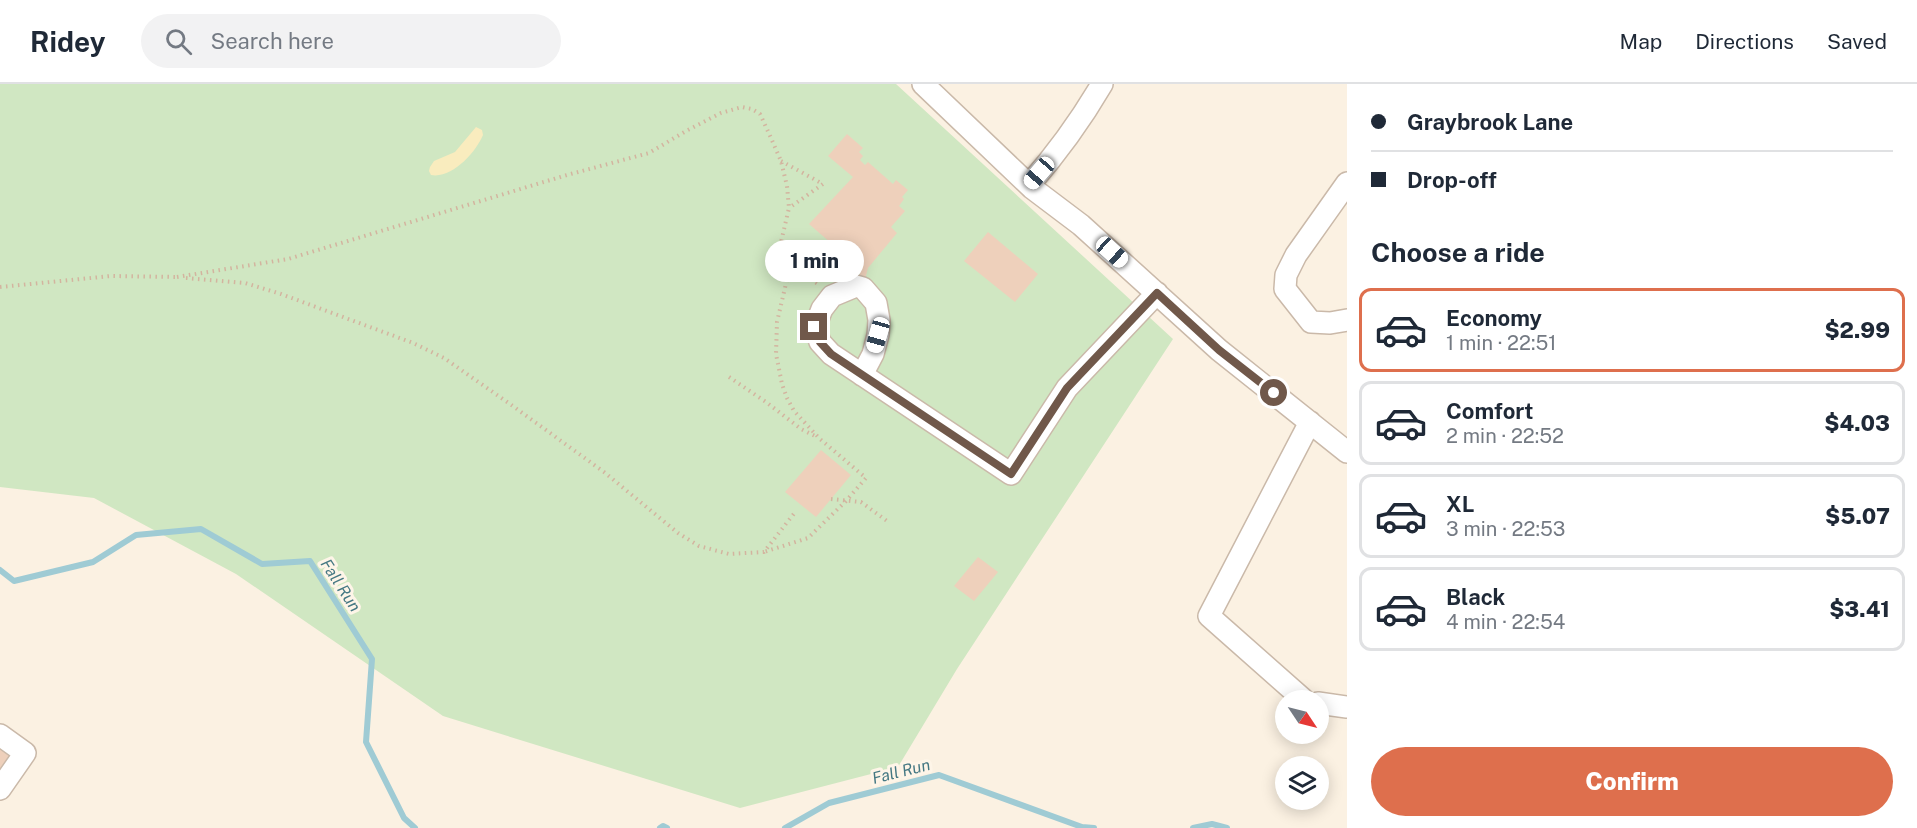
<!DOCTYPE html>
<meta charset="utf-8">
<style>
:root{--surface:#fff;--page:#f2f2f3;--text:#1f2937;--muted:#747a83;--line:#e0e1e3;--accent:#de6f4d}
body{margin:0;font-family:"Public Sans",sans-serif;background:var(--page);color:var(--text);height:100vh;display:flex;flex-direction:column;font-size:22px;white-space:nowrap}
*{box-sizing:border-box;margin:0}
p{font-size:20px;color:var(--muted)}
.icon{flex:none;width:33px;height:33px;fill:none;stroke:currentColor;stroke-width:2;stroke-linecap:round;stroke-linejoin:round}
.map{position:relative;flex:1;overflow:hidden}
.details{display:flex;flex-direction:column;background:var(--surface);width:570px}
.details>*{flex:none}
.banner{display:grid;align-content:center;height:132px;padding:0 24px;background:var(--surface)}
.needle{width:39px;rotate:125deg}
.controls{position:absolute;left:1275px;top:606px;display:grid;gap:12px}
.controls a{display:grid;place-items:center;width:54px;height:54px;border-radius:50%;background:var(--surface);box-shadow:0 3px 15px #0003;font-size:30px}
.end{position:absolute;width:27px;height:27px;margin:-14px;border:8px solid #70584a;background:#fff;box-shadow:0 0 0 3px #fff}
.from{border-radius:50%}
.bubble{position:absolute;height:42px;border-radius:21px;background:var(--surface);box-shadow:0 3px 15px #0003;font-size:20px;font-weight:800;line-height:42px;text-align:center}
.car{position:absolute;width:18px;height:36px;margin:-18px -9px;border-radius:8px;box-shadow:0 0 4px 2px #0007;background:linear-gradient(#fff 24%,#345 0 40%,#fff 0 76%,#345 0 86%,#fff 0)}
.banner b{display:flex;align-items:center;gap:21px;height:57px;font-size:22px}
.banner b+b{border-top:2px solid var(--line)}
.banner i{width:15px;height:15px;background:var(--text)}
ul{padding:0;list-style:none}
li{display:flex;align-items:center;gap:18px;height:84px;margin:0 12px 9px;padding:0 12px;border:3px solid var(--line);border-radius:12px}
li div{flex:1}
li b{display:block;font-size:22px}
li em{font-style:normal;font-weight:800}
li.selected{border-color:var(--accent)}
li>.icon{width:54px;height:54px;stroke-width:1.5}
h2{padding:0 24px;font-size:27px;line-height:72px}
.primary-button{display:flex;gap:12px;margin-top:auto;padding:12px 24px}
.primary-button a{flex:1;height:69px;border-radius:36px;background:var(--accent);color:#fff;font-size:24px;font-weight:800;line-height:69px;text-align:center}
header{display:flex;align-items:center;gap:36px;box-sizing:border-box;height:84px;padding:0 30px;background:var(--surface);border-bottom:2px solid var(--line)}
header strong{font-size:28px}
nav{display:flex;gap:33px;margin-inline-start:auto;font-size:21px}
.search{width:420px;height:54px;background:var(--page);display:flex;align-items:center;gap:15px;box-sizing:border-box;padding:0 21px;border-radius:33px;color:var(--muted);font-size:22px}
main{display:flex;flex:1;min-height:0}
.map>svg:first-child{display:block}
</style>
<header>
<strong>Ridey</strong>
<div class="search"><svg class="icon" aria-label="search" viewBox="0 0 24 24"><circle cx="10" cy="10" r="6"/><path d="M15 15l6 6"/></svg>Search here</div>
<nav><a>Map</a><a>Directions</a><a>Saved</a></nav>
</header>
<main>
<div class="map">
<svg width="1347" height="744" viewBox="0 0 1347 744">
<rect width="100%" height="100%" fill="#fbf1e2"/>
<!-- green -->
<path fill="#d0e7c2" d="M 0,0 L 896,0 L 1173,255 L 957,585 L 898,683 L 740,724 L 443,632 L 236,490 L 94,414 L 0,403 Z"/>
<!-- sand -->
<path fill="#f9ecbe" d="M 476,43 L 482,46 L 483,51 C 476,68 452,95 431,91 L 429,87 L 430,83 L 434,77 L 455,68 Z"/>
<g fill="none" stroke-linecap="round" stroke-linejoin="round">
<!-- stream -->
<path stroke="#9fcbd4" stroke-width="6" d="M 0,486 L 14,497 L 93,478 L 136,451 L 201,445 L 262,480 L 310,477 L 372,575 L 366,658 L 404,734 L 415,744
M 660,744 L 663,742 L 667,744
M 785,744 L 829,719 L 939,691 L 1082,743 L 1094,744
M 1193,744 L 1212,740 L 1227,744"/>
</g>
<!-- building -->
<path fill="#eed0bb" d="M 847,50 L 863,64 L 859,68 L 863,72 L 860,76 L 865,81 L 868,78 L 893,100 L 896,96 L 908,106 L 902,113 L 904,115 L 899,122 L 905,127 L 891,143 L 897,149 L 868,184 L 860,215 L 853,214 L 861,185 L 809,140 L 853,93 L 828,72 Z
M 988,148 L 1038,190 L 1015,218 L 964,177 Z
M 821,366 L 851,391 L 816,433 L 785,408 Z
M 978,473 L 998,488 L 974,517 L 954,502 Z
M 0,663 L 14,672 L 0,693 Z"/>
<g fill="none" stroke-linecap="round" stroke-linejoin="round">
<!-- minor casing -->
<g stroke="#cab9a9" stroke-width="24">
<path id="minor" d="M 923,0 L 1032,104 L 1081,141 L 1219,266 L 1347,368
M 1347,99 L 1296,171 L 1286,191 L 1285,205 L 1311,238 L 1330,239 L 1347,236
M 1029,101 C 1057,69 1081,36 1102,0
M 862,291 L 873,270 L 878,251 L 879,236 L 876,219 L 863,204 L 856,202 L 832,212 L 822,225 L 815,243 L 820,258 L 831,270 L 1011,390 L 1067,304 L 1157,209
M 1304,616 L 1209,532 L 1310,338
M 1318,619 L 1347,623
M 0,651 L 25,669 L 0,705"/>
</g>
<!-- path -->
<path stroke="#d3b49f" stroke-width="4" stroke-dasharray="1.5 4.5" stroke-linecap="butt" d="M 781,77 L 823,100 L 789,124
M 788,191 L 805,191 L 818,200
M 177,193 L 288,175 L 567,91 L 649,69 L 686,47 L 721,29 L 742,23 L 752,25 L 760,30 L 771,54 L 781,77 L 787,102 L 789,124 L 781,158 L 788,191 L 777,238 L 776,270 L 782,300 L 787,314 L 794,327 L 820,355 L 866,394 L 846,417 L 808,454 L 764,468
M 186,194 L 245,199 L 281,210 L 413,259 L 444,274 L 510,320 L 604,388 L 678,449 L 699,462 L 729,470 L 764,468 L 796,427
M 0,203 L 111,192 L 179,193
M 729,293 L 766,318 L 801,345 L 817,353
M 831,415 L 861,418 L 887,437"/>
<!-- minor -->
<use href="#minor" stroke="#fff" stroke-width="21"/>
</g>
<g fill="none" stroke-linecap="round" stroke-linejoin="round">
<!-- route -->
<path stroke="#70584a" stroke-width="8" d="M 814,243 L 820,258 L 831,270 L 1011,390 L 1067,304 L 1157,209 L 1219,266 L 1274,309"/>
</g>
<g text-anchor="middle" stroke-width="6" stroke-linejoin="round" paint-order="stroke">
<!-- water labels -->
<g font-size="16" font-style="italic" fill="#457883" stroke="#fef5e8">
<text transform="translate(341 501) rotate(57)" y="6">Fall Run</text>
<text transform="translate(901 687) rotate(-14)" y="6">Fall Run</text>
</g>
</g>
</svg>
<div class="controls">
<a><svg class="needle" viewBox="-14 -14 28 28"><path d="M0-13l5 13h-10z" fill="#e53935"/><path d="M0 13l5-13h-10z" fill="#747a83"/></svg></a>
<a><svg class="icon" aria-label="layers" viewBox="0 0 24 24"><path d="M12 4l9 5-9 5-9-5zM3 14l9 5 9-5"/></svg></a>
</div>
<i class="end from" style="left:1274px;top:309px"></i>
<i class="end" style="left:814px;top:243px"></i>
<div class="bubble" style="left:765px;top:156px;width:99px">1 min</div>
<i class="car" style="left:1039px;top:89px;rotate:221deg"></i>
<i class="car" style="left:1112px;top:168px;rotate:132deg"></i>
<i class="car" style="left:878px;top:251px;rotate:196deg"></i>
</div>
<section class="details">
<div class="banner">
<b><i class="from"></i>Graybrook Lane</b>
<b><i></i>Drop-off</b>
</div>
<h2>Choose a ride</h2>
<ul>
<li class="selected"><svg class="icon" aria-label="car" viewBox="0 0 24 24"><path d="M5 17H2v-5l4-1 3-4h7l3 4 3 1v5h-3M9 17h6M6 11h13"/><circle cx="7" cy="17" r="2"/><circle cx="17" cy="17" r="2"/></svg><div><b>Economy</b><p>1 min · 22:51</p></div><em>$2.99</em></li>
<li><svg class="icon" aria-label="car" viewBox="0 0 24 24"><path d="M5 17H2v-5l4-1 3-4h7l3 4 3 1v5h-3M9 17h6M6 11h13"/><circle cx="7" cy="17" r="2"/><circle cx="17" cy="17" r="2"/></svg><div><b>Comfort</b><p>2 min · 22:52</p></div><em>$4.03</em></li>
<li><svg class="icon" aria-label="car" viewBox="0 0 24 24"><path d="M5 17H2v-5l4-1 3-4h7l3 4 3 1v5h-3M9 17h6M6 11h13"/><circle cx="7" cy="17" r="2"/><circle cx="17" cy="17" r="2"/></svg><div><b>XL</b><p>3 min · 22:53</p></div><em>$5.07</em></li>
<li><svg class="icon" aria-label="car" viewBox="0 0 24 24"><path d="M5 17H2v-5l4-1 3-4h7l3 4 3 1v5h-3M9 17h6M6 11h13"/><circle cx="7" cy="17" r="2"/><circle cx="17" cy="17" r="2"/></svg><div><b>Black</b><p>4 min · 22:54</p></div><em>$3.41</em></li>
</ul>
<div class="primary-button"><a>Confirm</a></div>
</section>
</main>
